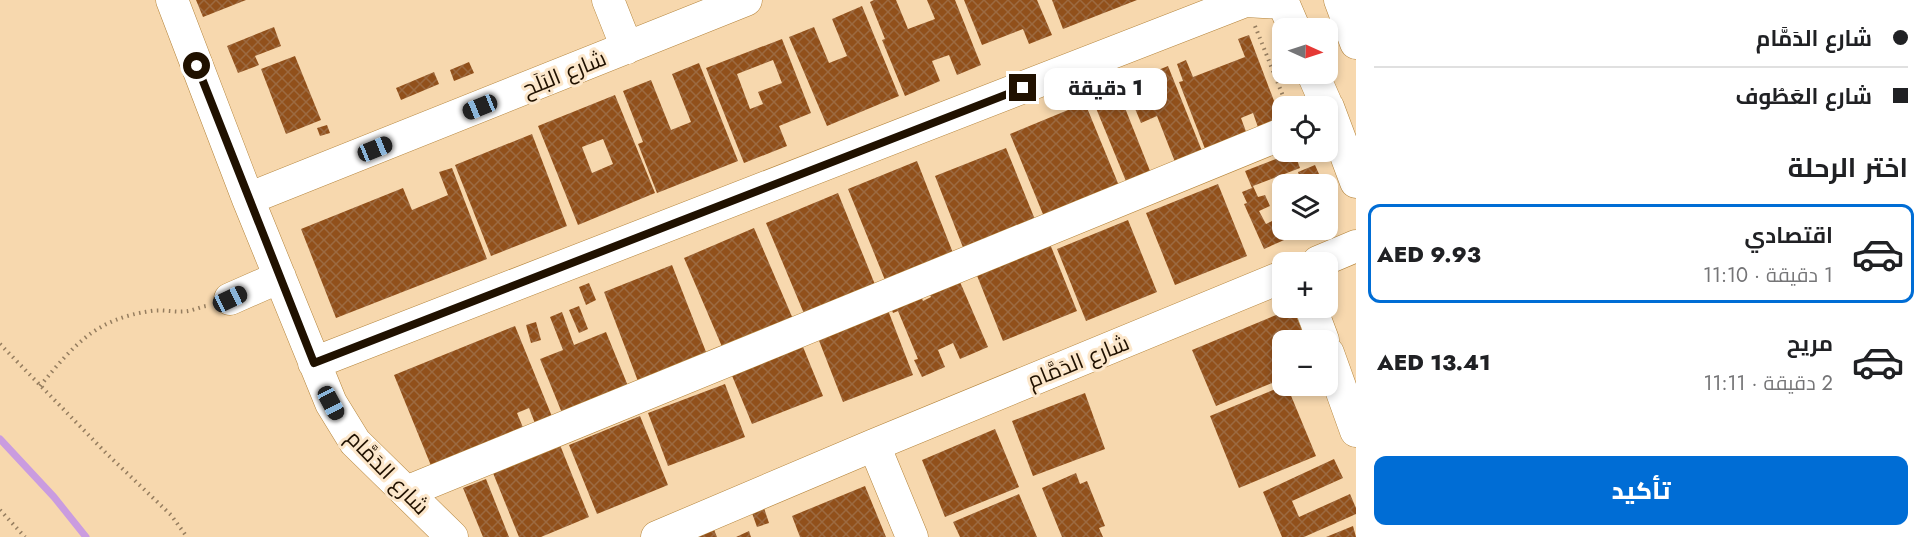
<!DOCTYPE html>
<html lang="ar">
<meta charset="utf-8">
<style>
:root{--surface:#fff;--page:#f2f2f2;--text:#202124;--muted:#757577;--line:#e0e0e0;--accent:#006dd5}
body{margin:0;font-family:Jost,Cairo,sans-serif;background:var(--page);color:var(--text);direction:rtl;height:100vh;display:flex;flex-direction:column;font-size:22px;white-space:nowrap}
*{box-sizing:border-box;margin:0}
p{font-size:20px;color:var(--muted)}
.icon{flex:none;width:33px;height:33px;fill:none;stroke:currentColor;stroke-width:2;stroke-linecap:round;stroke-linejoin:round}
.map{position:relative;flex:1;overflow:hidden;direction:ltr}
.drawer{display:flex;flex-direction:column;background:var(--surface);width:570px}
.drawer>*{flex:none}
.banner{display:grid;align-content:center;height:132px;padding:0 18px;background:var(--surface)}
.needle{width:39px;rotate:93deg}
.fabs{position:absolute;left:1272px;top:18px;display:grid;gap:12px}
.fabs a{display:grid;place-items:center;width:66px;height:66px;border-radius:12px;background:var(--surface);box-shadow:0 3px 9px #0003;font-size:30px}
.end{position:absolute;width:27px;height:27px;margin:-14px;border:8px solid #201100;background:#fff;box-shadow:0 0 0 3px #fff}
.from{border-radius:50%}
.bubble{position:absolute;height:42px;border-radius:12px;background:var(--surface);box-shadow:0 3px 9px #0003;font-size:20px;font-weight:800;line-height:42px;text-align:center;direction:rtl}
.car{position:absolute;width:18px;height:36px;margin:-18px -9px;border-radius:8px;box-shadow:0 0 4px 2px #0007;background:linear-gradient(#222 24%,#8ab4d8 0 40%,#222 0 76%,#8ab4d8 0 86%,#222 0)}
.banner b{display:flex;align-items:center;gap:21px;height:57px;font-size:22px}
.banner b+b{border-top:2px solid var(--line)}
.banner i{width:15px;height:15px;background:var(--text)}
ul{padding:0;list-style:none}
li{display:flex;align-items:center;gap:18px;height:99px;margin:0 12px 9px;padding:0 6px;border:3px solid transparent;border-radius:12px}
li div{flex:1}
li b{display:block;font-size:22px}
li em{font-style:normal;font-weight:800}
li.on{border-color:var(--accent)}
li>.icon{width:54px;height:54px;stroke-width:1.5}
h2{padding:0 18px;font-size:27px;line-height:72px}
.primary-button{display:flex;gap:12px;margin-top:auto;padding:12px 18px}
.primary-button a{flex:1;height:69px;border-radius:12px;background:var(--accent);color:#fff;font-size:24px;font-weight:800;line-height:69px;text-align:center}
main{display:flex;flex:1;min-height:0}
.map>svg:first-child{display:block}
</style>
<main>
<section class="drawer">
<div class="banner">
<b><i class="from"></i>شارع الدَمَّام</b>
<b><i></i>شارع العَطُوف</b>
</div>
<h2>اختر الرحلة</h2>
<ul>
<li class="on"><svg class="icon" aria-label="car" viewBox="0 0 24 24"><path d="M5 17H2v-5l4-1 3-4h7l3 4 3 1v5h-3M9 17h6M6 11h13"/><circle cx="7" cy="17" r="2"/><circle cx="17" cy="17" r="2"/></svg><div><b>اقتصادي</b><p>1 دقيقة · 11:10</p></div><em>AED 9.93</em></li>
<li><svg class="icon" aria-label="car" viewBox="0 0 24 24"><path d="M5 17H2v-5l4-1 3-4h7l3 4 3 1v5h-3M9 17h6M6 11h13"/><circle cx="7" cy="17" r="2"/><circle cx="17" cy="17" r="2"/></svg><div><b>مريح</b><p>2 دقيقة · 11:11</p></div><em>AED 13.41</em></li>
</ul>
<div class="primary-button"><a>تأكيد</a></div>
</section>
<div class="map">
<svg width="1356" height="537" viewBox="0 0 1356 537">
<defs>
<pattern id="building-cross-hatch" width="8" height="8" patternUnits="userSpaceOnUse" patternTransform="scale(1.5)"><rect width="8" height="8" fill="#91501b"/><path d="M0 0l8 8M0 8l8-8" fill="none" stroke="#9c6a41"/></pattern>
</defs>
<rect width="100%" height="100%" fill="#f7d8ae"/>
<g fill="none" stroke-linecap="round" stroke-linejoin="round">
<!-- stream -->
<path stroke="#ca9cdf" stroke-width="7" d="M 0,439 L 54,497 L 86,537"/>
</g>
<!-- building -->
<path fill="url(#building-cross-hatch)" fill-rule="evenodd" d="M 196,0 L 246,0 L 203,17 Z
M 874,0 L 896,0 L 908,29 L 935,19 L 927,0 L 955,0 L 981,65 L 957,75 L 949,55 L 932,61 L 940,81 L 905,96 L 882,40 L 885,39 L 870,2 Z
M 964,0 L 1037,0 L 1052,35 L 1029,44 L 1023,29 L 982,45 Z
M 1052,0 L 1137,0 L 1063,29 Z
M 862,6 L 899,96 L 827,126 L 789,37 L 814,27 L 829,63 L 847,56 L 832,19 Z
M 274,27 L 281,46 L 255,56 L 259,65 L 238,73 L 227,46 Z
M 1249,35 L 1282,122 L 1260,133 L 1253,113 L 1241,118 L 1248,137 L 1207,154 L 1179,82 L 1183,81 L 1177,64 L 1186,60 L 1193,77 L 1245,57 L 1238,39 Z
M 782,39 L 811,113 L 779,126 L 787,146 L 744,163 L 706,68 ZM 773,60 L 782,83 L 758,92 L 763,104 L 750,109 L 737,74 Z
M 295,56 L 321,120 L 286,134 L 261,69 Z
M 469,62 L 474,73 L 454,81 L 450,70 Z
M 699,63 L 738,161 L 657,193 L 638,144 L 643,142 L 623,91 L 651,80 L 671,130 L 691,122 L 672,74 Z
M 1168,66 L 1204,156 L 1177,167 L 1157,116 L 1141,123 L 1131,99 L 1123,103 L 1152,176 L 1128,186 L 1084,79 L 1100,73 L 1107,91 Z
M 434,72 L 439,84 L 401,100 L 396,88 Z
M 615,95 L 655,193 L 578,225 L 538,126 ZM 603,139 L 613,164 L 592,173 L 582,147 Z
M 1085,103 L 1122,193 L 1047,224 L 1010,134 Z
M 327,125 L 330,133 L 320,136 L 317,128 Z
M 532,134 L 567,226 L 491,256 L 455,165 Z
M 1006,148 L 1036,222 L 964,250 L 935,176 Z
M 1294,152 L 1300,168 L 1253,186 L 1258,197 L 1265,195 L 1270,206 L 1259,211 L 1266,224 L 1282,216 L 1282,230 L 1288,230 L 1291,237 L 1264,249 L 1244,204 L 1247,203 L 1242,192 L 1252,188 L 1245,171 Z
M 917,161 L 953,253 L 885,280 L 848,189 Z
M 1315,165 L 1319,174 L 1315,176 L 1318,184 L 1293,184 L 1301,181 L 1298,172 Z
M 452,168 L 487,259 L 336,318 L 301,229 L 403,188 L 412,210 L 448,195 L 439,172 Z
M 1218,184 L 1247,256 L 1175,285 L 1146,213 Z
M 838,193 L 876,287 L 805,316 L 766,223 Z
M 1128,220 L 1157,292 L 1086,321 L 1057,249 Z
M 754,228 L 793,319 L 723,349 L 684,258 Z
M 1048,239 L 1077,311 L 1003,341 L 974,268 Z
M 672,265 L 708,357 L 639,384 L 604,292 Z
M 957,275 L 988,347 L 960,359 L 953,343 L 938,350 L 945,367 L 922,377 L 914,360 L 918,359 L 898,311 L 893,313 L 889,303 L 919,290 L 923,301 L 931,297 L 927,288 Z
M 589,283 L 596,300 L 586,305 L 579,287 Z
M 886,305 L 913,375 L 843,402 L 816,333 Z
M 579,306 L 588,329 L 579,333 L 569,310 Z
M 1293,308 L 1306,340 L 1282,340 L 1282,379 L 1216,406 L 1192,350 Z
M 562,312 L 574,345 L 606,332 L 628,386 L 562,413 L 540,359 L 563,350 L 550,317 Z
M 536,322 L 541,340 L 531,343 L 526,325 Z
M 515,326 L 553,419 L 536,426 L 529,408 L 517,413 L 524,430 L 432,468 L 394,375 Z
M 799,337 L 823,396 L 752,424 L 728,366 Z
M 725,384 L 745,437 L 668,466 L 648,413 Z
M 1283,386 L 1287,386 L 1316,456 L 1239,488 L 1210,416 Z
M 1085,393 L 1105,449 L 1033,476 L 1012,421 Z
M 640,416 L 668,485 L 597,514 L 569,445 Z
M 995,429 L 1019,487 L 945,517 L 922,460 Z
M 560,445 L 589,517 L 541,537 L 519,537 L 493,473 Z
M 1334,459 L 1343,478 L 1292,501 L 1299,517 L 1350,494 L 1356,508 L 1356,514 L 1304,537 L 1282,537 L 1263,492 Z
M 1076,473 L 1080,484 L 1087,481 L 1105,526 L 1099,528 L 1103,537 L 1062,537 L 1042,488 Z
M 486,479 L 509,537 L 483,537 L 463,488 Z
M 865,486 L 886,537 L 800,537 L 792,516 Z
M 1019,494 L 1037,537 L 960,537 L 953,522 Z
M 764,508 L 769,523 L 757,527 L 752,513 Z
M 1353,526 L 1356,537 L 1326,537 Z
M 713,527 L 717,537 L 698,537 L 697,534 Z
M 749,531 L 751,537 L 736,537 Z"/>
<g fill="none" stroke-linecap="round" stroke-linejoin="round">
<!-- minor casing -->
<g stroke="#b38238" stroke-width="33">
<path id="minor" d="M 172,0 L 248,199 L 331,403 L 355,442 L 452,537
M 608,0 L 627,48
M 1282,0 L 1294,28
M 1340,0 L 1356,43
M 1313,74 L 1327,106
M 1328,107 L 1356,182
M 248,199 L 746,0
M 1318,262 L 1356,246
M 230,299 L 280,277
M 1311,308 L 1323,340
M 1328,353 L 1356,431
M 314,363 L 1245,1 L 1283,3
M 874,445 L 912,537
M 406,492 L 1282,134
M 657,537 L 874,445 L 1282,277"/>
</g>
<!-- path -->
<path stroke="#957d5f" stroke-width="4" stroke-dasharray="1.5 4.5" stroke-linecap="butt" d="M 1255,26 L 1287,106
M 0,344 L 107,454 L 171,515 L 187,537
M 40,386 C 74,345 95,319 151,311 C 163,309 176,313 188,311 C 194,310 200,307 206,306
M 0,510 L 25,537"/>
<!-- minor -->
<use href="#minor" stroke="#fff" stroke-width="32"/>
</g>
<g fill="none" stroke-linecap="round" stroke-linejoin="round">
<!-- route -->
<path stroke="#201100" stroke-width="8" d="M 197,66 L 314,363 L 1023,88"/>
</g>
<g text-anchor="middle" stroke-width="6" stroke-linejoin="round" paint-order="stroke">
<!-- street labels -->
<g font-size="22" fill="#201100" stroke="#fce7cb">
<text transform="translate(564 73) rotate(-22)" y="8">شارع البَلَح</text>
<text transform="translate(1078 361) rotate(-22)" y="8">شارع الدَمَّام</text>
<text transform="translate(388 472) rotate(46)" y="8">شارع الدَمَّام</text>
</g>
</g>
</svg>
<div class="fabs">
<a><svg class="needle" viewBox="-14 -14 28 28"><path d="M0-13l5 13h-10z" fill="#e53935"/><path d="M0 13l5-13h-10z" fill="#757577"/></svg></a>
<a><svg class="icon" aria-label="locate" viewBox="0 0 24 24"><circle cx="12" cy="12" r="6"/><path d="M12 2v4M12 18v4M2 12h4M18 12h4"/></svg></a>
<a><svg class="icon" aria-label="layers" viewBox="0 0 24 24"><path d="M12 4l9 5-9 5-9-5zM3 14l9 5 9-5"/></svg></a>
<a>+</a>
<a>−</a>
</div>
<i class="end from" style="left:197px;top:66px"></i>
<i class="end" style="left:1023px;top:88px"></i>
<div class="bubble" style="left:1044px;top:68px;width:123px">1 دقيقة</div>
<i class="car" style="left:480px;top:107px;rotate:248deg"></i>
<i class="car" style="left:375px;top:149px;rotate:68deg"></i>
<i class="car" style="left:230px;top:299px;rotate:65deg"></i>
<i class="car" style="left:331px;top:403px;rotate:152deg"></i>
</div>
</main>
